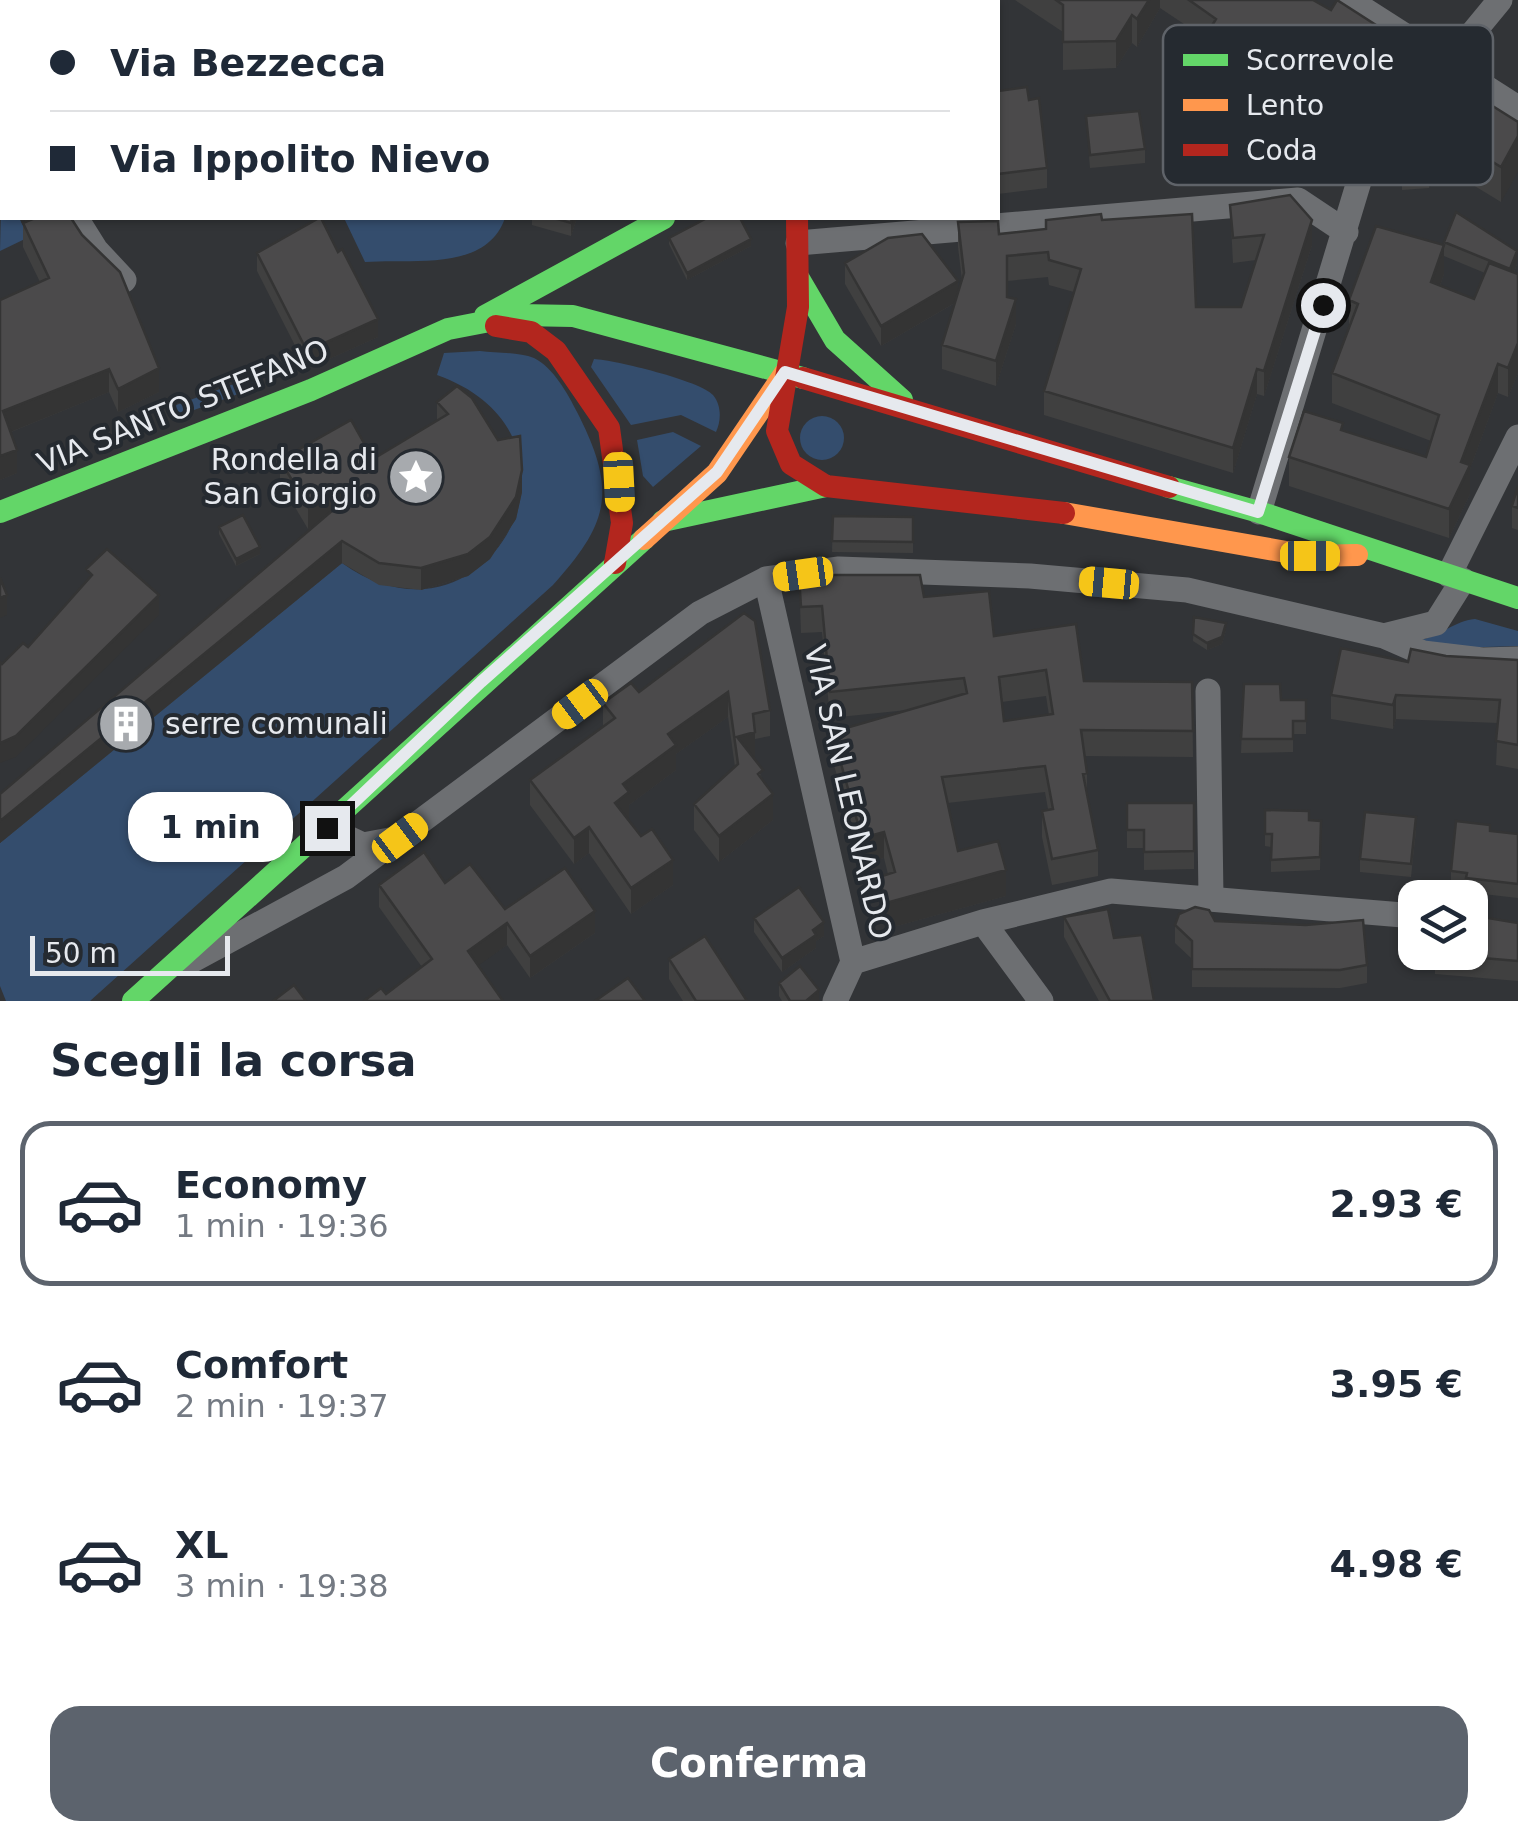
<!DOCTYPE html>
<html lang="it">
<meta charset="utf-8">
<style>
:root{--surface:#fff;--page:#f6f6f7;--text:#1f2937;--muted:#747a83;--line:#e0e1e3;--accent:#5c636d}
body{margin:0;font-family:"DejaVu Sans",sans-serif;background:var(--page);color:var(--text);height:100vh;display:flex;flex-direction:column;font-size:38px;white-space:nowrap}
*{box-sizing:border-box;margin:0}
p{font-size:32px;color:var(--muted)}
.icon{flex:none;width:55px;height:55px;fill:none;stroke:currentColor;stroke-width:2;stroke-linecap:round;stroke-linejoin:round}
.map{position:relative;height:1001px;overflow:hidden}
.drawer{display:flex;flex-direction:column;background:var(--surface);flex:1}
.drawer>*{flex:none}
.top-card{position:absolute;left:0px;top:0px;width:1000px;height:220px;box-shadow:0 2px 8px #0004;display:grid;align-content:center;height:220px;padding:0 50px;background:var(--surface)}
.fabs{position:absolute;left:1398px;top:880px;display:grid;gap:20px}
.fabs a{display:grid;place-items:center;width:90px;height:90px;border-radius:20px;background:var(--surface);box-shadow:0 2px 8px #0004;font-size:50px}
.scale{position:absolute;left:30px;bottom:25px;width:200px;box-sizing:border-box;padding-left:10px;border:5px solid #e6e9ee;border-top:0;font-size:28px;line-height:35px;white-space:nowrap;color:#e6e9ee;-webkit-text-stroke:8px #252a30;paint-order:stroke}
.end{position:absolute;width:45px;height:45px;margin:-22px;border:12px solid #e6e9ee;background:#111;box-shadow:0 0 0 5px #111}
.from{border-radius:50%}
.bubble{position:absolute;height:70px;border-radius:30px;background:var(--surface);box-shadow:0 2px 8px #0004;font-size:32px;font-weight:700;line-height:70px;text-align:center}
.car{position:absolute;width:30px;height:60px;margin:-30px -15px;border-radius:12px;box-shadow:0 0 8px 2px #0007;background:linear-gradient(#f5c518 24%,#345 0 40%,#f5c518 0 76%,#345 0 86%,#f5c518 0)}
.top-card b{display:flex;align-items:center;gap:35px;height:95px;font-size:38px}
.top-card b+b{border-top:2px solid var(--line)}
.top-card i{width:25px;height:25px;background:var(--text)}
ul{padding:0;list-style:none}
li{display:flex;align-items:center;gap:30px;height:165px;margin:0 20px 15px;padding:0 30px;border:5px solid transparent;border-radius:30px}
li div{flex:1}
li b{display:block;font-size:38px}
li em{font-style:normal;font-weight:700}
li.current{border-color:var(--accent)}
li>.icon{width:90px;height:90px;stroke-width:1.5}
h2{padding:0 50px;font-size:45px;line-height:120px}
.primary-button{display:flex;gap:20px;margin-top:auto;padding:20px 50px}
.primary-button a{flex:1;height:115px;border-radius:30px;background:var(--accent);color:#fff;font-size:40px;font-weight:700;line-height:115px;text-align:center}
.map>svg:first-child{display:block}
</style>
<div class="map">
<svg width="1518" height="1001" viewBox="0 0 1518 1001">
<rect width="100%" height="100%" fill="#323437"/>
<!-- green -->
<path fill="#344d6d" d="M 2,170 L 2,218 L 19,218 L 29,237 L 0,251 Z
M 344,218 L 505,218 C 486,273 410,258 365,262 Z
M 480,351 C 496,353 519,352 534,358 C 553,367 568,394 577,412 C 617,490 610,522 553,585 L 90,1001 L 6,1001 L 0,986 L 0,843 L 342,563 C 486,666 611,437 437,375 L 444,353 Z
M 594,359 C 615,360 701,381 713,395 C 722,406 721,421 716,432 L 681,415 L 631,425 L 591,367 Z
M 259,375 L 263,385 L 172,418 L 168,408 Z
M800 438a22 22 0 1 1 44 0a22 22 0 1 1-44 0Z
M 673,432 L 701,446 L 653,487 L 643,476 L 637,440 Z
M 1475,619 L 1518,631 L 1518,646 L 1453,648 L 1420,640 C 1441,636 1454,621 1475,619 Z"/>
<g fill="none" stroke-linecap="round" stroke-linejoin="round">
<!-- street -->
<path stroke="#6d6f72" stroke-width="25" d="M 1349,0 L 1518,108
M 76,218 L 96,250 L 124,280
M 798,243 L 1298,200 L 1346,232
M 1259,512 L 1364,165 L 1500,0
M 1449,575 L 1518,437
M 766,579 L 853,962
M 1384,636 L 1436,623 L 1463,580
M 1208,691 L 1211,897
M 327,828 L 363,845 L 395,839
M 983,922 L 1041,1001
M 191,961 L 346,877 L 700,613 L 766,579 L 839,569 L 1030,576 L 1187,590 L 1384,636 L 1423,653 L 1482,660 L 1518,659
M 853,962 L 983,922 L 1111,891 L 1415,916
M 835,1001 L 853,962"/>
<!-- fast -->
<path stroke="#63d668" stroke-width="22" d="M 781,0 L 781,2
M 798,277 L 835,340 L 902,400
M 485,316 L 664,218
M 1169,487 L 1259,512 L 1518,598
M 0,512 L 311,390 L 448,329 L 520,315 L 573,316 L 803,378
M 663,521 L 826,486
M 133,1001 L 644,539"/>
<!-- slow -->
<path stroke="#ff974d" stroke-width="22" d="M 1064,513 L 1309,556 L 1357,555
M 644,539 L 717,473 L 785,373"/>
<!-- jam -->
<path stroke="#b3261e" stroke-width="22" d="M 797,218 L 798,307 L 777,431 L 791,464 L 826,486 L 1064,513
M 496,326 L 531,332 L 556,351 L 609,428 L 622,523 L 615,563
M 803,378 L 1169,487"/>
</g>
<!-- wall -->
<path fill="#404040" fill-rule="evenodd" d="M 159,0 L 194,0 L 192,2 L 162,2 Z
M 826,0 L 932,0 L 932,2 L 827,2 Z
M 1015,0 L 1313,0 L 1403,78 L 1353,138 L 1343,130 L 1313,165 L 1259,114 L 1262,141 L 1262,168 L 1226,172 L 1222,125 L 1202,126 L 1200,73 L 1251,69 L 1208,59 L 1208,40 L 1160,8 L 1137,47 L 1132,43 L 1116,68 L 1063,70 L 1063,32 Z
M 998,91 L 1029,100 L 1047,168 L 1047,188 L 998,194 Z
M 1425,93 L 1480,103 L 1429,188 L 1402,190 L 1401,139 L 1425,112 Z
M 1086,116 L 1145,149 L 1145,163 L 1090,168 Z
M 1518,122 L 1501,202 L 1473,185 L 1473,150 Z
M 1230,205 L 1312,245 L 1264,396 L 1257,394 L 1233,473 L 1044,415 L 1044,391 L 1074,292 L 1049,285 L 1048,277 L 1007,281 L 1007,297 L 1016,324 L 996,386 L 942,369 L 942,345 L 955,303 L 881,346 L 845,284 L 845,263 L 958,294 L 962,280 L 958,247 L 958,222 L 999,234 L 1046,229 L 1102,220 L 1196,307 L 1241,307 L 1256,260 L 1233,263 Z
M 25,218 L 71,218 L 159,392 L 118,412 L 109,392 L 11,432 L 17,473 L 0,480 L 40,282 L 23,247 L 23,223 L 26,222 Z
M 532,218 L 577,218 L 571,236 L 532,225 Z
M 669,238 L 751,246 L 687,280 L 669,244 Z
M 1444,242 L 1517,264 L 1514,273 L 1518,274 L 1518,373 L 1508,397 L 1498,393 L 1470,469 L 1470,494 L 1449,538 L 1289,486 L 1289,457 L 1343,430 L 1426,457 L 1431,441 L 1332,403 L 1332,373 L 1349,327 L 1349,300 L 1444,245 ZM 1444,256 L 1485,273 L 1474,299 L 1440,286 L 1444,274 Z
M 338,252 L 378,337 L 307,369 L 257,271 L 257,253 Z
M 437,402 L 522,492 L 516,519 L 490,559 L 468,576 L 421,590 L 379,585 L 342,563 L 0,843 L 0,794 L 318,524 L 308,529 L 280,482 L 280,460 L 373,459 L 437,420 Z
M 1518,486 L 1518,530 L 1512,528 L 1512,506 Z
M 833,516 L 913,517 L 913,553 L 832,552 Z
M 219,527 L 260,554 L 236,566 L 219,534 Z
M 799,575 L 924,597 L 994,636 L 1084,681 L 1192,682 L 1193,757 L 1085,756 L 1087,773 L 1087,796 L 1098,850 L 1098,876 L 1052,885 L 1042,837 L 1042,811 L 1048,809 L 1045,792 L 947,803 L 958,851 L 1006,896 L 886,929 L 879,903 L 879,877 L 888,874 L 884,858 L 862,864 L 832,758 L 832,732 L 907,710 L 830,718 L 822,632 L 801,633 ZM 1046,696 L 1049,715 L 1004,721 L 1002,702 Z
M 744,613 L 770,710 L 770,736 L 755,739 L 755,758 L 754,758 L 763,781 L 773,820 L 719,862 L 694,830 L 694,804 L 735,767 L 728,717 L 676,754 L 676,770 L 629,805 L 628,819 L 673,885 L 631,914 L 589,853 L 574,864 L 530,805 L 530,780 L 603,726 L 603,703 L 639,692 Z
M 1194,617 L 1226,630 L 1222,644 L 1207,650 L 1193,641 Z
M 1446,656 L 1518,660 L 1518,769 L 1496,765 L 1498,723 L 1396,719 L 1393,729 L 1331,719 L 1331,695 L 1408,662 Z
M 1244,684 L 1281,700 L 1306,700 L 1306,734 L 1293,734 L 1293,752 L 1241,753 Z
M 1127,803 L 1194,803 L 1194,869 L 1144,870 L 1144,848 L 1127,848 Z
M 1265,810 L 1309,820 L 1321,821 L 1320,870 L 1271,872 L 1271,847 L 1265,846 Z
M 1416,830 L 1411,877 L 1360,872 L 1360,859 Z
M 1490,831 L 1518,834 L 1518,898 L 1466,892 L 1466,887 L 1451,884 L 1451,871 Z
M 445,883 L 505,909 L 595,933 L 530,978 L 507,945 L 478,965 L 386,994 L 422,967 L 379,907 L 379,885 Z
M 1064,917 L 1154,1001 L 1099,1001 L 1064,937 Z
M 754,918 L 824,936 L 816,941 L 816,948 L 782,972 L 754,932 Z
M 1215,921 L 1367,965 L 1367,983 L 1340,988 L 1192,987 L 1192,959 L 1175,943 L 1175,925 Z
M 1518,923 L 1518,981 L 1435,974 L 1435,952 Z
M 669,959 L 747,1001 L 683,1001 L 669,979 Z
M 779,983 L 819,1001 L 782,1001 L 779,996 Z"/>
<!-- shaded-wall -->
<path fill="#343434" d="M 1149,0 L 1160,0 L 1160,8 L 1137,47 L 1137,19 Z
M 1132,15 L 1132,43 L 1116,68 L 1116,41 Z
M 1403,50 L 1403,78 L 1353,138 L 1353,110 Z
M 1480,71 L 1480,103 L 1429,188 L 1429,156 Z
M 1343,102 L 1343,130 L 1313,165 L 1313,138 Z
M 1518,136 L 1518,172 L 1501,202 L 1501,167 Z
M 572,218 L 577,218 L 571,236 L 571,223 Z
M 1312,220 L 1312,245 L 1264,396 L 1264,371 Z
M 751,239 L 751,246 L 687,280 L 687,273 Z
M 1444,245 L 1444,274 L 1431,312 L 1431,282 Z
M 1517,251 L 1517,264 L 1510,283 L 1510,269 Z
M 958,281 L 958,301 L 881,346 L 881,326 Z
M 1016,299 L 1016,324 L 996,386 L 996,361 Z
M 378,319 L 378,337 L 307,369 L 307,351 Z
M 1518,343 L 1518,373 L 1508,397 L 1508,368 Z
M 1498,364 L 1498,393 L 1470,469 L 1470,494 L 1449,538 L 1449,509 L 1461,462 Z
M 159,368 L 159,392 L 118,412 L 118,389 Z
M 109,369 L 109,392 L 3,435 L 3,411 Z
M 1257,369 L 1257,394 L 1233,473 L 1233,448 Z
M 17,450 L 17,473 L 0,480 L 0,456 Z
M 522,470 L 522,492 L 516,519 L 490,559 L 468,576 L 421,590 L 421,568 Z
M 348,486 L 348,508 L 308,529 L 308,507 Z
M 342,541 L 342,563 L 0,843 L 0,821 Z
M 260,547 L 260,554 L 236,566 L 236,559 Z
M 7,595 L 7,615 L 0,618 L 0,598 Z
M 159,595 L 159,615 L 16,757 L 0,763 L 0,743 Z
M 1226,623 L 1226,630 L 1222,644 L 1207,650 L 1207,643 Z
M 728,692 L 728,717 L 676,754 L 676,770 L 629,805 L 629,818 L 615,829 L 615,803 L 623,784 L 668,734 Z
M 1396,695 L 1396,719 L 1393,729 L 1393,705 Z
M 755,732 L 755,758 L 737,762 L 737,737 Z
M 773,794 L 773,820 L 719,862 L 719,836 Z
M 589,827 L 589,853 L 574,864 L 574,838 Z
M 884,832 L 884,858 L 862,864 L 862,838 Z
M 673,860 L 673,885 L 631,914 L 631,888 Z
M 1006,870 L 1006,896 L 886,929 L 886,903 Z
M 595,911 L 595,933 L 530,978 L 530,956 Z
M 824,922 L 824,936 L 816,941 L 816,948 L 782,972 L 782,958 L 813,930 Z
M 507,923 L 507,945 L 468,973 L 468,951 Z
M 819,990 L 819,1001 L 806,1001 Z"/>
<!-- building -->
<path fill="#4b4a4b" stroke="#343434" stroke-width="2.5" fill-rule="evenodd" d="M 828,0 L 897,0 L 897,2 L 828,2 Z
M 1056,0 L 1149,0 L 1137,19 L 1132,15 L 1116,41 L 1063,42 L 1063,5 Z
M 1189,0 L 1313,0 L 1331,10 L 1337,0 L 1393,36 L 1403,50 L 1353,110 L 1343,102 L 1313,138 L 1256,84 L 1262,141 L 1226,144 L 1222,98 L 1202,99 L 1200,73 L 1341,62 L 1208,32 L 1216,19 Z
M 1027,87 L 1029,100 L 1039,98 L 1047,168 L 998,174 L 998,91 Z
M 1491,105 L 1518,122 L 1518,136 L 1501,167 L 1473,150 Z
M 1139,111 L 1145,149 L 1090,155 L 1086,116 Z
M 1290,195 L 1312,220 L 1264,371 L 1257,369 L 1233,448 L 1044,391 L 1081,269 L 1049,260 L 1048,252 L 1007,256 L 1007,297 L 1016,299 L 996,361 L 942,345 L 964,273 L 958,222 L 998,221 L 999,234 L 1046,229 L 1046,220 L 1101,214 L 1102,220 L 1192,214 L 1196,307 L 1241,307 L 1264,235 L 1233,238 L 1230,205 Z
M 1456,212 L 1517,251 L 1510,269 L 1444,242 Z
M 35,218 L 71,218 L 82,235 L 120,272 L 159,368 L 118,389 L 109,369 L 3,411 L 17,450 L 0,456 L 0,300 L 49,278 L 23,223 Z
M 319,218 L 321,218 L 338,252 L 342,249 L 378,319 L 307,351 L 257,253 Z
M 554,218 L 572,218 L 571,223 Z
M 707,218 L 740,218 L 751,239 L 687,273 L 669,238 Z
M 1376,226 L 1444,245 L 1431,282 L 1474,299 L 1489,263 L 1518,274 L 1518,343 L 1508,368 L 1498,364 L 1461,462 L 1470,465 L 1449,509 L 1289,457 L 1304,411 L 1343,423 L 1341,430 L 1426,457 L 1439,415 L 1332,373 L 1358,304 L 1349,300 Z
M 922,234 L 958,281 L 881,326 L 845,263 L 888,238 Z
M 457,386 L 472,398 L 498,440 L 520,436 L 522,470 L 516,497 L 490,537 L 468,554 L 421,568 L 379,563 L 342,541 L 0,821 L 0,794 L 353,493 L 348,486 L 308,507 L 280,460 L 351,420 L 373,459 L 448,414 L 437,402 Z
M 1518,486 L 1518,508 L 1512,506 Z
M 243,515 L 260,547 L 236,559 L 219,527 Z
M 833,516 L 913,517 L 913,542 L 832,541 Z
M 107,549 L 159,595 L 16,736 L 0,743 L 0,662 L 2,664 L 23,643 L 28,647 L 92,575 L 86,569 Z
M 799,575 L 920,575 L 924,597 L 989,591 L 994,636 L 1076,624 L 1084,681 L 1192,682 L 1193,731 L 1081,730 L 1087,773 L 1083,774 L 1098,850 L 1052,859 L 1042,811 L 1053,809 L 1045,766 L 942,777 L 958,851 L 998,841 L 1006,870 L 886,903 L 879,877 L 895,872 L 884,832 L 862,838 L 832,732 L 967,693 L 964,678 L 830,692 L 822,606 L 801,607 ZM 1046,670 L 1053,714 L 1004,721 L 999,677 Z
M 0,578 L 7,595 L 0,598 Z
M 744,613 L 755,621 L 770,710 L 753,714 L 755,732 L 737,737 L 763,770 L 758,774 L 773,794 L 719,836 L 694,804 L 738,764 L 728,692 L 668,734 L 676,745 L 623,784 L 629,792 L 615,803 L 641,836 L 652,829 L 673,860 L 631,888 L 589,827 L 574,838 L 530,780 L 615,718 L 603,703 L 631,683 L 639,692 Z
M 1194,617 L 1226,623 L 1222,637 L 1207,643 L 1193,634 Z
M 1341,648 L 1408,662 L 1411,649 L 1446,656 L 1518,660 L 1518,745 L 1496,741 L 1500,700 L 1396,695 L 1393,705 L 1331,695 Z
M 1244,684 L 1280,684 L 1281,700 L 1306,700 L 1306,721 L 1293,721 L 1293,739 L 1241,739 Z
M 1127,803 L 1194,803 L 1194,851 L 1144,852 L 1144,830 L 1127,830 Z
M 1265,810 L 1309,811 L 1309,820 L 1321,821 L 1320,857 L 1271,860 L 1272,834 L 1265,834 Z
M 1365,812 L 1416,817 L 1411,864 L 1360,859 Z
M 1456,821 L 1490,825 L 1490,831 L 1518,834 L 1518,884 L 1466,878 L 1467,873 L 1451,871 Z
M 424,852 L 445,883 L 470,864 L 505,909 L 565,868 L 595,911 L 530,956 L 507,923 L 468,951 L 503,1001 L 364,1001 L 381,988 L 386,994 L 432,959 L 379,885 Z
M 799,887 L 824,922 L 813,930 L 816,935 L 782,958 L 754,918 Z
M 1195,907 L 1209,910 L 1215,921 L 1306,925 L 1363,920 L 1367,965 L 1340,970 L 1192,969 L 1192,941 L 1175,925 L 1179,914 Z
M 1108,909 L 1114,938 L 1142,935 L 1154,1001 L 1110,1001 L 1064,917 Z
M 1470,915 L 1518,923 L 1518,961 L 1435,954 L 1470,952 Z
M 705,936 L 747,1001 L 696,1001 L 669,959 Z
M 800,966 L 819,990 L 806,1001 L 790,1001 L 779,983 Z
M 628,978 L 645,1001 L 595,1001 Z
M 294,985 L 306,1001 L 273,1001 Z"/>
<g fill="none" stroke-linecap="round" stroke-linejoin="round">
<!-- route -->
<path stroke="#e6e9ee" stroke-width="12" d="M 327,828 L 481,682 L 717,472 L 785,372 L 1258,512 L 1323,305"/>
</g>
<!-- icons -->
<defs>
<g id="sight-disc" transform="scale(2.875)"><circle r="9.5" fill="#a7aaae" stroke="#252a30"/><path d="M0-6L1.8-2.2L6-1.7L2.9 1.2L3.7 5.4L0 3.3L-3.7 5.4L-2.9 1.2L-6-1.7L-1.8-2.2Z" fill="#fff"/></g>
<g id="building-disc" transform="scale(2.875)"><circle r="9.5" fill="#a7aaae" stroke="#252a30"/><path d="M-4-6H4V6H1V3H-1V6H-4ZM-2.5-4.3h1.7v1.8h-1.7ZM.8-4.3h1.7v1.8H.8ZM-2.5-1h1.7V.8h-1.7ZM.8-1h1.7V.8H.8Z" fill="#fff"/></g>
</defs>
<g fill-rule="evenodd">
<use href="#sight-disc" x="416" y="477"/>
<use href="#building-disc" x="126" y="724"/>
</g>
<g text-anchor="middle" stroke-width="8" stroke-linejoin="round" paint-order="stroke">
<!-- street labels -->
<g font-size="30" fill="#e6e9ee" stroke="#252a30">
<text transform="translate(183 407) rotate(-22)" y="10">VIA SANTO STEFANO</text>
<text transform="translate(848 792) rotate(77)" y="10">VIA SAN LEONARDO</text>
</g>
<!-- poi labels -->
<g font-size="30" fill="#e6e9ee" stroke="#252a30" text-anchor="end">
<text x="377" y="470">Rondella di<tspan x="377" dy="34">San Giorgio</tspan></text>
<text x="165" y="734" text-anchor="start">serre comunali</text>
</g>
</g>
<!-- legend -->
<rect x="1163" y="25" width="330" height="160" rx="15" fill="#252a30" stroke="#5f6369" stroke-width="2.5"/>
<rect x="1183" y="54" width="45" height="12" fill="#63d668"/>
<rect x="1183" y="99" width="45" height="12" fill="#ff974d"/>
<rect x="1183" y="144" width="45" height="12" fill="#b3261e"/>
<g font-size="28" fill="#e6e9ee">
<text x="1246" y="70">Scorrevole</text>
<text x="1246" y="115">Lento</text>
<text x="1246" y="160">Coda</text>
</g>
</svg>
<div class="fabs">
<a><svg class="icon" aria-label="layers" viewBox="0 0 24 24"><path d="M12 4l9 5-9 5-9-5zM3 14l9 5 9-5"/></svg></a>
</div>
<div class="scale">50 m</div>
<i class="end from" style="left:1323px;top:305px"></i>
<i class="end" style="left:327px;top:828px"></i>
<div class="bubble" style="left:128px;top:792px;width:165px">1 min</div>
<i class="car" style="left:619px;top:482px;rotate:177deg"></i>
<i class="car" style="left:1310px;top:556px;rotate:90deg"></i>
<i class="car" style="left:803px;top:574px;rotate:262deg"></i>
<i class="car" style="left:1109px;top:583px;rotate:275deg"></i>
<i class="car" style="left:580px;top:704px;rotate:233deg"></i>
<i class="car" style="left:400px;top:838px;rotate:53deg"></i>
<div class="top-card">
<b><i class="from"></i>Via Bezzecca</b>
<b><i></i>Via Ippolito Nievo</b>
</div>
</div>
<section class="drawer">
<h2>Scegli la corsa</h2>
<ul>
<li class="current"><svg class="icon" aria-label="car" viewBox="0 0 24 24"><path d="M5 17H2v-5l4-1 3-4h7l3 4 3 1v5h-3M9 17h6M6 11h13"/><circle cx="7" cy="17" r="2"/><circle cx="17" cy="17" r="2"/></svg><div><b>Economy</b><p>1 min · 19:36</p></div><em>2.93 €</em></li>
<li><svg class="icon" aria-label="car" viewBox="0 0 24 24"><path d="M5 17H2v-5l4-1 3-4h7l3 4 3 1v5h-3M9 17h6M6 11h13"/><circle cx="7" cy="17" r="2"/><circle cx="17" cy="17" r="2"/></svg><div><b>Comfort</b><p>2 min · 19:37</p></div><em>3.95 €</em></li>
<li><svg class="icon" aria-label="car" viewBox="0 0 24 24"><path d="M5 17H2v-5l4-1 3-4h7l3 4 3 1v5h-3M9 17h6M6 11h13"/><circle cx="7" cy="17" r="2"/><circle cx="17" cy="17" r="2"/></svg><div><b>XL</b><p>3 min · 19:38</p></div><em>4.98 €</em></li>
</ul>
<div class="primary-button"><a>Conferma</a></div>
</section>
